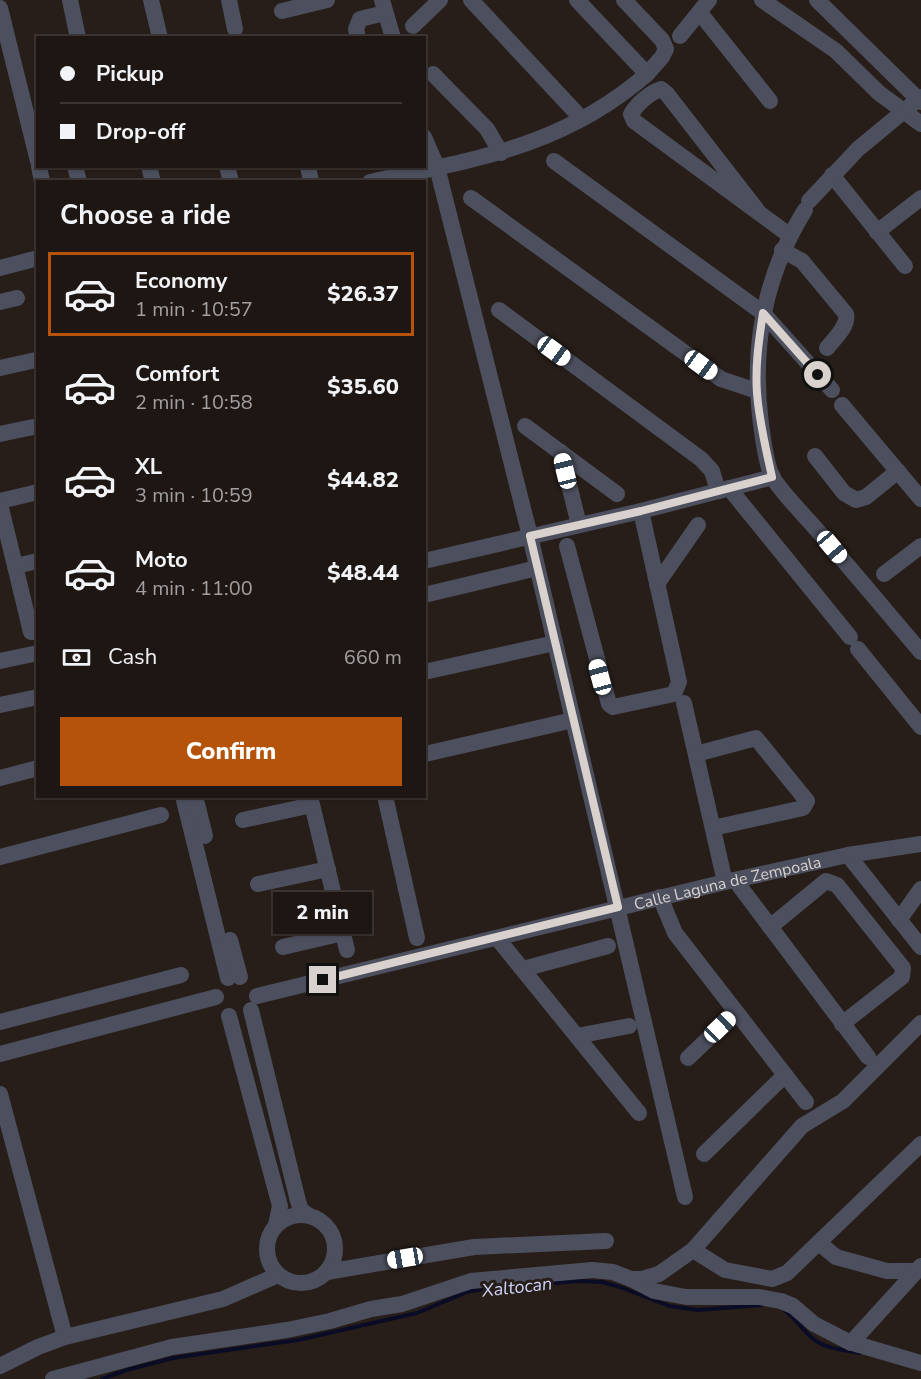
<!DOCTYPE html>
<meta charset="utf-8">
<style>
:root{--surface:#1e1613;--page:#2b2321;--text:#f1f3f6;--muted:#a19fa0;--line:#3c3533;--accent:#b45309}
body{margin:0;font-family:"Nunito Sans",sans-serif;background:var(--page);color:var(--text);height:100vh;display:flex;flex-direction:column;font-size:22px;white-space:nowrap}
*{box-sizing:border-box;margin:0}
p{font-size:20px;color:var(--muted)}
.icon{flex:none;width:33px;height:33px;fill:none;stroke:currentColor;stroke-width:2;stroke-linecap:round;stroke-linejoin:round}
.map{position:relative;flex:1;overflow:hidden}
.sheet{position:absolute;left:36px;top:180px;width:390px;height:618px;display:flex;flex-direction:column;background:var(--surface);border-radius:0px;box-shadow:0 2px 4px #0004,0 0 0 2px var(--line)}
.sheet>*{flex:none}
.hud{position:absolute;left:36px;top:36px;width:390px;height:132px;border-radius:0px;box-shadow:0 2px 4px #0004,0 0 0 2px var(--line);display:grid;align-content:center;height:132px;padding:0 24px;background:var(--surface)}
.end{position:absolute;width:27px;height:27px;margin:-14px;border:8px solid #d8d1cd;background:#111;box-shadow:0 0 0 3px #111}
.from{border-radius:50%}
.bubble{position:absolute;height:42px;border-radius:0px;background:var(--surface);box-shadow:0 2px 4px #0004,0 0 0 2px var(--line);font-size:20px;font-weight:800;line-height:42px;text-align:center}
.car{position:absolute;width:18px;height:36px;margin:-18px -9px;border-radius:8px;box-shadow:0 0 4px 2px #0007;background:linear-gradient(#fff 24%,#345 0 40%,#fff 0 76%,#345 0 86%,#fff 0)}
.hud b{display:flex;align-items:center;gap:21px;height:57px;font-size:22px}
.hud b+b{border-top:2px solid var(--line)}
.hud i{width:15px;height:15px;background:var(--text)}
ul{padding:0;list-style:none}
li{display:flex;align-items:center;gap:18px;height:84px;margin:0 12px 9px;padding:0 12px;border:3px solid transparent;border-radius:0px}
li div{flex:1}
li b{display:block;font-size:22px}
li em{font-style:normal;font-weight:800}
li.active{border-color:var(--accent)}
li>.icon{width:54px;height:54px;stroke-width:1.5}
h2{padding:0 24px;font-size:27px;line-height:72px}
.pay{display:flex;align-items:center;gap:15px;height:66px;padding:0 24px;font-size:22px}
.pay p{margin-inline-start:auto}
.action{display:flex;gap:12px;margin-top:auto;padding:12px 24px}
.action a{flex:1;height:69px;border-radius:0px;background:var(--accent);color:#fff;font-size:24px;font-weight:800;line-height:69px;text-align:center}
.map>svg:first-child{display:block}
</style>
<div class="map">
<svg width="921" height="1379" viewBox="0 0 921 1379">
<rect width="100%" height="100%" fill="#281e19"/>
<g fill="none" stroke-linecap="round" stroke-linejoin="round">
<!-- stream -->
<path stroke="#0a0c25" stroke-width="4" d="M 784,1310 C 795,1318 801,1328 811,1337 C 824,1349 844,1350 860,1353
M 102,1379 L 127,1370 L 173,1358 L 298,1340 L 417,1313 L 467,1292 L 483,1289 L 578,1281 L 602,1282 L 620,1287 L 669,1306 L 698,1310 L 762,1305"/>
<!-- minor -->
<g stroke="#4c4f5d" stroke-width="16">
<path d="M 70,0 L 78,38"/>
<path d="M 151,0 L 160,38"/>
<path d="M 229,0 L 235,29"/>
<path d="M 382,0 L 393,38"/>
<path d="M 471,0 L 582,119"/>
<path d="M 624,0 L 662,40 L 666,49 L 662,57 L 647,74"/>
<path d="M 762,0 L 836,51 L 879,93 L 921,124"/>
<path d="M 817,0 L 921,102"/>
<path d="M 0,8 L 38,161"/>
<path d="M 282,11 L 327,0"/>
<path d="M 700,13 L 770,101"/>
<path d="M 413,26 L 440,0"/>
<path d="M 680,36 L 709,0"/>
<path d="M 358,38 L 356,29 L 360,19 L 385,13"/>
<path d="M 433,74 L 487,129 L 501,153"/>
<path d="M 424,137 L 437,167 L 530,536 L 685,1197"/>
<path d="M 554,161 L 763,313 L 832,390"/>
<path d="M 39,166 L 42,182"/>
<path d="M 75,166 L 79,182"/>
<path d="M 149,166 L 153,182"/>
<path d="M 227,166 L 231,182"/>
<path d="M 308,166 L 311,182"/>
<path d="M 832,175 L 905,266"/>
<path d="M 370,182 C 475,159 563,147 647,74 L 577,0"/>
<path d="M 471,198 L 721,379 L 757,391"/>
<path d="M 809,201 L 858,149 L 921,97"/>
<path d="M 757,210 L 667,94 L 661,89 C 649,93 637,104 631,114 L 634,121 L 789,235"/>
<path d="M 805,210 C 764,276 751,348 761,424 C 763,438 766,466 773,478 C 782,493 805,516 817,530 C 852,570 886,611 921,652"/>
<path d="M 877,232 L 921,198"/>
<path d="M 782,250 L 802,261 L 846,314 C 849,326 834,339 827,348"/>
<path d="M 0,268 L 38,258"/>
<path d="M 0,302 L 17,298"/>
<path d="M 499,310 L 701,459 L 712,471 L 718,491"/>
<path d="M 0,368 L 36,360"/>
<path d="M 842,405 L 921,499"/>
<path d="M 525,426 L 617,494"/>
<path d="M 0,434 L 38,426"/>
<path d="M 561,452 L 579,525"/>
<path d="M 815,456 L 844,493 L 856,500 L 866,497 L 898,471"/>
<path d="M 729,488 L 850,637"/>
<path d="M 0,501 L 38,492"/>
<path d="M 0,504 L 31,632 L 38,631"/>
<path d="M 567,546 L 609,704 L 613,707 L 674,694 L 679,682 L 641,511"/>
<path d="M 424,561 L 641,511 L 773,477"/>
<path d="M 15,566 L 38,561"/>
<path d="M 884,574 L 921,546"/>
<path d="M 657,584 L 698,525"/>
<path d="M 424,595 L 537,568"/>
<path d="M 858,649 L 921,727"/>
<path d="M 0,661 L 38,653"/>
<path d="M 424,672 L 555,643"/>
<path d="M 684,703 L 725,882"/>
<path d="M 0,705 L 38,697"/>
<path d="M 425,754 L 573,720"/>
<path d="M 696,754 L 756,738 L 807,801 L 803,808 L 713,828"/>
<path d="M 0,778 L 38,768"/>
<path d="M 183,796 L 228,978"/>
<path d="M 195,796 L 205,836"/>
<path d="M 310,796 L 347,950"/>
<path d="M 385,796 L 417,938"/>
<path d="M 243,820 L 312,805"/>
<path d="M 848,855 L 921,947"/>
<path d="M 0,857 L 161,815"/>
<path d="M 735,880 L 868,1057"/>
<path d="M 258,884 L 328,869"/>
<path d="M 660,897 L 675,933 L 806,1102"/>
<path d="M 899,920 L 921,889"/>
<path d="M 770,927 L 826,881 L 837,885 L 903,968 L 902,977 L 842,1024"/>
<path d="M 497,938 L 639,1113"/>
<path d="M 230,940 L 240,977"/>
<path d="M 283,947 L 343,933"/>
<path d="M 523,969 L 608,946"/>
<path id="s1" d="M 257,996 L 725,882 L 848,855 L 921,844"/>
<path d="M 251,1010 L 298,1201 L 301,1210 L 308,1215"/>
<path d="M 229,1016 L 280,1206 L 276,1225"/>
<path d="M 0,1022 L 181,975"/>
<path d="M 577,1036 L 629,1026"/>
<path d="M 0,1054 L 216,997"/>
<path d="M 688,1058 L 736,1012"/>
<path d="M 0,1094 L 65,1337"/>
<path d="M 704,1154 L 785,1075"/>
<circle cx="301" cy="1249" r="34"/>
<path d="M 819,1243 L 836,1257 L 887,1271 L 916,1271"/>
<path d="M 693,1250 L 725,1270 L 772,1279 L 787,1273 L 921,1144"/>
<path d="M 327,1272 L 474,1247 L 606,1241"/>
<path d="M 631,1279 L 654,1291 L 686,1297 L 759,1297 L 781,1301 L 793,1306 L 814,1324 L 849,1342 L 921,1363"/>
<path d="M 851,1343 L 921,1266"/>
<path d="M 0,1366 L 38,1347 L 65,1337 L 223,1299 L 278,1275"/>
<path d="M 53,1379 L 172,1347 L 287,1330 L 330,1321 L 371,1309 L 402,1304 L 471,1281 L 592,1270 L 613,1272 L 631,1279 L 642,1279 L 659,1274 L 693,1250 L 802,1126 L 843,1101 L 921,1023"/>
</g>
</g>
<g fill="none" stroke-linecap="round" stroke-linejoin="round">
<!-- route -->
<path stroke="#d8d1cd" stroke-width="8" d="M 323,980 L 618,907 L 530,536 L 641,511 L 772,477 C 766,449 759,421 757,393 C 755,366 759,339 763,313 L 818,375"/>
</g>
<g text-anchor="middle" stroke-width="6" stroke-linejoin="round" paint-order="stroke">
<!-- street labels -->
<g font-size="16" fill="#d8d1cd" stroke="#281e19">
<text dy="6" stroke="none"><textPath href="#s1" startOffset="484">Calle Laguna de Zempoala</textPath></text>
</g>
<!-- water labels -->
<g font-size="18" font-style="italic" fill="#ccd3f6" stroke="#281e19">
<text transform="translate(517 1287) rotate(-6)" y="6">Xaltocan</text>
</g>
</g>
</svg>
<i class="end from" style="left:818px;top:375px"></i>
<i class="end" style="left:323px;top:980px"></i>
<div class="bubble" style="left:273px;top:892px;width:99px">2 min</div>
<i class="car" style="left:554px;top:351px;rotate:126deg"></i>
<i class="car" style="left:701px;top:365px;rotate:126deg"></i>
<i class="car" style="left:565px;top:471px;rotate:346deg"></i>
<i class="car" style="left:832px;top:547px;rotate:140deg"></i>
<i class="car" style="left:600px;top:677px;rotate:345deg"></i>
<i class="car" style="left:720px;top:1027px;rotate:46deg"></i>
<i class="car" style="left:405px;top:1258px;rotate:260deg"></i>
<div class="hud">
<b><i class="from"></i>Pickup</b>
<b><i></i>Drop-off</b>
</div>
<section class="sheet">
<h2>Choose a ride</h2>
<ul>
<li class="active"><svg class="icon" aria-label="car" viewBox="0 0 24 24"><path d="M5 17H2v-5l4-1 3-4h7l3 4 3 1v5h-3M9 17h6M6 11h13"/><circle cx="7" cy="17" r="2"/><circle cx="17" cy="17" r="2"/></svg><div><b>Economy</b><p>1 min · 10:57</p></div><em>$26.37</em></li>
<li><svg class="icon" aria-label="car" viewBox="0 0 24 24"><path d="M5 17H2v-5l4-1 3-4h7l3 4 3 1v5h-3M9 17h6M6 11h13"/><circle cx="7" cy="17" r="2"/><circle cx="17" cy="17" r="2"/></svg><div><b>Comfort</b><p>2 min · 10:58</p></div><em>$35.60</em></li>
<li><svg class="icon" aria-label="car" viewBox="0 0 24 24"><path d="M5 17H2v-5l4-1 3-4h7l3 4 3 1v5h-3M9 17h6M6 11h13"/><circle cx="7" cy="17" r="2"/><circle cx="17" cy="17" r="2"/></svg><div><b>XL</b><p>3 min · 10:59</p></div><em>$44.82</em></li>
<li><svg class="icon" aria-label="car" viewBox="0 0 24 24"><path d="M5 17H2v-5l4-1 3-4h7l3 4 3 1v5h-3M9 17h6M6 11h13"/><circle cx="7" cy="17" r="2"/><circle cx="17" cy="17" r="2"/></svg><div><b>Moto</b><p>4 min · 11:00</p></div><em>$48.44</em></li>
</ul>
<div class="pay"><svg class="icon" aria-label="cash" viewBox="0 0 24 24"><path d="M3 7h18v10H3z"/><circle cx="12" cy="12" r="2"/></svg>Cash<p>660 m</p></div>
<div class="action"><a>Confirm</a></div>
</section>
</div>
